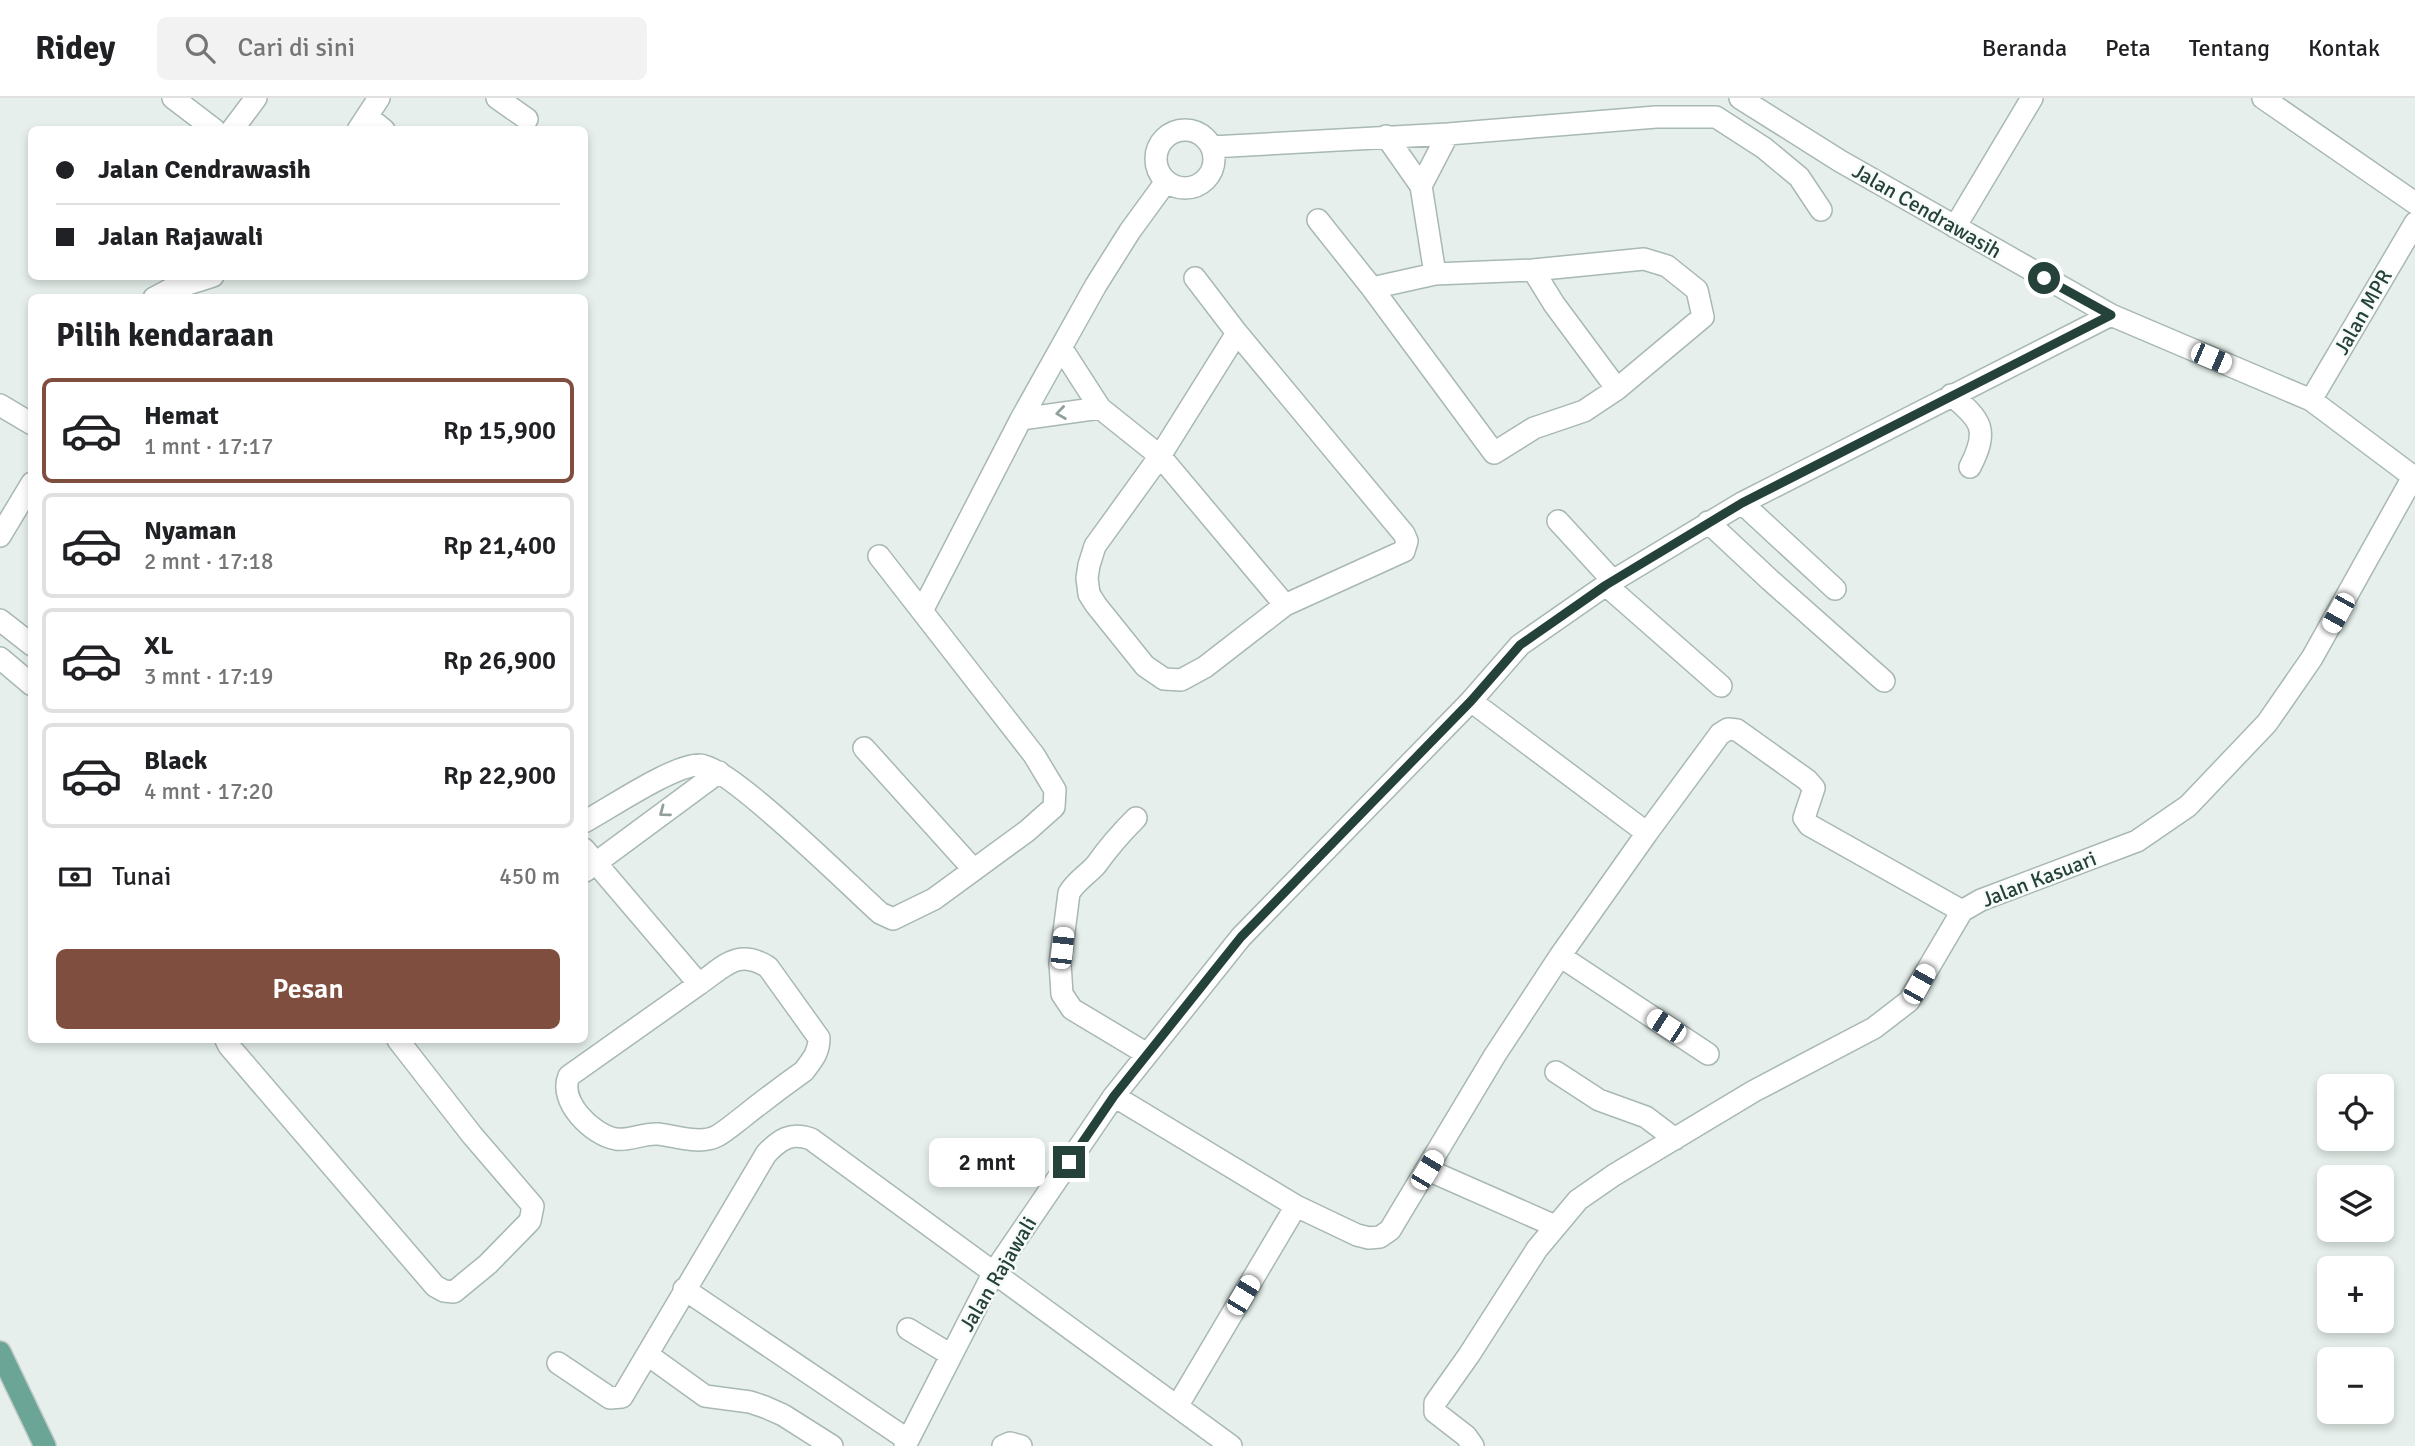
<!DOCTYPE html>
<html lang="id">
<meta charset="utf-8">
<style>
:root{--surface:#fff;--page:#f2f2f2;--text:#202124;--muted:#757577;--line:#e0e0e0;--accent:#7f4e3f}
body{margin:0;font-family:Signika,sans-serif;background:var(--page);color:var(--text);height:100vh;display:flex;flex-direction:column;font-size:26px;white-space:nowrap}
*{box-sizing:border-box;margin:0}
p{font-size:23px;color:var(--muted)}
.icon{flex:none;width:38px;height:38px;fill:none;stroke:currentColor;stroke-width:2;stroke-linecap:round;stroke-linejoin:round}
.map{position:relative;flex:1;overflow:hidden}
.panel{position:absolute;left:28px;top:196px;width:560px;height:749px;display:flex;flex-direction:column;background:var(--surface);border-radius:10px;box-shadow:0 4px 10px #0003}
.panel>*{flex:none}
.banner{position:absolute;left:28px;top:28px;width:560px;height:154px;border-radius:10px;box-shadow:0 4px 10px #0003;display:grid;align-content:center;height:154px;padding:0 28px;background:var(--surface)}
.buttons{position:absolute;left:2317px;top:976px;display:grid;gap:14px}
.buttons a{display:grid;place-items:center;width:77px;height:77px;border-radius:10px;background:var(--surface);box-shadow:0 4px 10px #0003;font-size:35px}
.end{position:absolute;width:32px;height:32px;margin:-16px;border:9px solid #24423a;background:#fff;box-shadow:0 0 0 4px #fff}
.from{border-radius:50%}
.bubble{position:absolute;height:49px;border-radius:10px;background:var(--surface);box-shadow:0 4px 10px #0003;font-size:23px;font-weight:600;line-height:49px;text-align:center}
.car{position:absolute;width:21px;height:42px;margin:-21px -10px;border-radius:9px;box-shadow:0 0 5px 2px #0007;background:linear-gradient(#fff 24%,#345 0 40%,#fff 0 76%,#345 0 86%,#fff 0)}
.banner b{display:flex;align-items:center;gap:24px;height:66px;font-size:26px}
.banner b+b{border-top:2px solid var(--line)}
.banner i{width:18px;height:18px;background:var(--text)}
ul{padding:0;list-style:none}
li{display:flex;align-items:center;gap:21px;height:105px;margin:0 14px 10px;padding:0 14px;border:4px solid var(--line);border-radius:10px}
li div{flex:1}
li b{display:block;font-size:26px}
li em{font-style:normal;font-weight:600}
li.on{border-color:var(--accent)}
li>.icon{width:63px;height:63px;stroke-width:1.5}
h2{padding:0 28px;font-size:32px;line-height:84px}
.pay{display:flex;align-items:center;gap:18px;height:77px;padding:0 28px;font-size:26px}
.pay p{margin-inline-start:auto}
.button{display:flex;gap:14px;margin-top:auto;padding:14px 28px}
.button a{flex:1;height:80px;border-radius:10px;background:var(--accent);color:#fff;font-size:28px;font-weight:600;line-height:80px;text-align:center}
header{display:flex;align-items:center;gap:42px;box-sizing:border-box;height:98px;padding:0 35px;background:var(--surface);border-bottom:2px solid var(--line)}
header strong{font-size:33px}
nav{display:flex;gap:38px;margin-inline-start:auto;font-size:24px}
.search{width:490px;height:63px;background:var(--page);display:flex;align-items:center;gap:18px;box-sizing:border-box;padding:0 24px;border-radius:10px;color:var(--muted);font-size:26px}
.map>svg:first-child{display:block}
</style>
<header>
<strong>Ridey</strong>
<div class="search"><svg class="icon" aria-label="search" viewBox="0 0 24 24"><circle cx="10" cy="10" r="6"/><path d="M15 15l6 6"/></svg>Cari di sini</div>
<nav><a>Beranda</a><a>Peta</a><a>Tentang</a><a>Kontak</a></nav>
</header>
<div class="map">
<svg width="2415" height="1348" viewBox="0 0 2415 1348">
<rect width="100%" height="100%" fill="#e6efeb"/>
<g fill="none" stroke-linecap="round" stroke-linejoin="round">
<!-- minor casing -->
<g stroke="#a8b8b2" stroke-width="24">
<path id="minor" d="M 173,0 L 215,32
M 497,0 L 527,21
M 1740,0 L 1840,63 L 2111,217 L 2311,302 L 2415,380
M 2263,0 L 2415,105
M 367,18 L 384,32
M1156 61a29 29 0 1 1 58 0a29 29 0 1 1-58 0Z
M 232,32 L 256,0
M 358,32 L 379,0
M 1386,38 L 1421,88 L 1435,176
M 1212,49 L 1448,36 L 1656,19 L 1716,19 L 1764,50 L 1799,79 L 1821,112
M 1421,88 L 1448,36
M 1318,122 L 1372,190 L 1494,355 L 1534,330 L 1584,313 L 1617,291 L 1703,219 L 1697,192 L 1667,168 L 1644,161 L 1533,172 L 1435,176 L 1372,190
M 1955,129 L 2032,0
M 1533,172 L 1554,206 L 1617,291
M 1195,180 L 1237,235 L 1404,436 L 1407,443 L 1404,453 L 1285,507 L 1205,569 L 1181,582 L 1164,581 L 1145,568 L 1096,507 L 1089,496 L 1087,480 L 1089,467 L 1095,448 L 1160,358 L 1237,235
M 154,200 L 169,192 L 213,178
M 1062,251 L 1100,310 L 1160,358 L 1285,507
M 1951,297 C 1982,322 1989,332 1970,369
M 2311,302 L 2415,125
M 0,307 L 32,326
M 1021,321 L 1100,310
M 1742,405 L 1835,491
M 1558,423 L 1613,483
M 1708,424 L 1770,482 L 1884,583
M 0,438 L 32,385
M 1606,487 L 1721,588
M 923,511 L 1021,321 L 1096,187 L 1130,133 L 1165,85
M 0,522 L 32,547
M 0,560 L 32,587
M 864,650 L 974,772
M 1136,720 C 1121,735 1108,750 1096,767 C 1087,777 1076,783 1069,795 L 1060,865 L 1062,896 L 1072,911 L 1147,956
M 584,724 C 610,710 673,667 699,667 C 728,666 852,790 880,815 L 893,821 L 934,801 L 1027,733 L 1054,709 L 1055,692 L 1034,657 L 879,458
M 1647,735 L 1720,636 L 1728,631 L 1737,632 L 1807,682 L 1814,690 L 1804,720 L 1809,727 L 1962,813
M 584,751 L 699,886 L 569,978 C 558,1003 592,1037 616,1041 C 630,1043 643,1035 658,1036 C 676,1038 700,1047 717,1038 C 726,1033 735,1025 743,1019 C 763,1003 783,988 804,973 C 812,962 819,955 819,940 L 768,869 C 738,850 725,868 699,886
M 585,773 L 719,674
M 1560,858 L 1708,956
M 226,942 L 229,948 L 435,1188 L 444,1193 L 454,1194 L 488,1166 L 530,1123 L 533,1108 L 472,1037 L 398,942
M 1556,974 L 1599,1002 L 1646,1019 L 1675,1041
M 1114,998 L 1296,1108 L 1357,1137 L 1369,1140 L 1380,1139 L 1390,1132 L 1495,957 L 1560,858 L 1647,735 L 1471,603
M 1428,1072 L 1555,1128
M 684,1191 L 908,1342
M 908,1231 L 951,1257
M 648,1257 L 705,1298 L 750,1304 L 765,1309 L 783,1317 L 832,1348
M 558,1265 L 610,1300 L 622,1299 L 766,1056 C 780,1041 791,1034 811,1041 L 1231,1348
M 1178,1307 L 1296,1108
M 905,1348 L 994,1174 L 1114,998 L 1241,839 L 1471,603 L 1520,547 L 1606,487 L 1742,405 L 2111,217
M 1003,1348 L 1010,1345 L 1021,1348
M 1473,1348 L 1466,1338 L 1435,1314 L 1435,1305 L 1469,1257 L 1537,1151 L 1578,1102 L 1614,1077 L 1754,993 L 1874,930 L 1909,903 L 1962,813 L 1981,802 L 2137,743 L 2188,708 L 2267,625 L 2312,560 L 2413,379"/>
</g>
<!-- major casing -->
<g stroke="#c2cac8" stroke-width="24">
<path id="major" d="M 0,1254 L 45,1348"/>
</g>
<!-- minor -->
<use href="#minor" stroke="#fff" stroke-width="21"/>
<!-- major -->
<use href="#major" stroke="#6aa596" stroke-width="21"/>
</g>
<!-- one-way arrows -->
<defs><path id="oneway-chevron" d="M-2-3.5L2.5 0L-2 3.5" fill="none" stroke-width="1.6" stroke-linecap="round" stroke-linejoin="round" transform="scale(1.75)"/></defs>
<g stroke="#92a09c">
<use href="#oneway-chevron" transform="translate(1061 315) rotate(172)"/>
<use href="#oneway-chevron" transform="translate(664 714) rotate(143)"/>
</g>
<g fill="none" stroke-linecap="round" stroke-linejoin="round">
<!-- route -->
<path stroke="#24423a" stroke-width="9" d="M 1069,1064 L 1114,998 L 1241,839 L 1471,603 L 1520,547 L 1606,487 L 1742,405 L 2111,217 L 2044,180"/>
</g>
<g text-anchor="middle" stroke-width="5" stroke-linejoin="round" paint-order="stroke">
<!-- street labels -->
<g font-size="21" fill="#24423a" stroke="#f7fbf9">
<text transform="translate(1927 113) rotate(30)" y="7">Jalan Cendrawasih</text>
<text transform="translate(2363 214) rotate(-60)" y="7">Jalan MPR</text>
<text transform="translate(2039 781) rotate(-21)" y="7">Jalan Kasuari</text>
<text transform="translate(998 1176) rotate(-59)" y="7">Jalan Rajawali</text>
</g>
</g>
</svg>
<div class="buttons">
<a><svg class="icon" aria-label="locate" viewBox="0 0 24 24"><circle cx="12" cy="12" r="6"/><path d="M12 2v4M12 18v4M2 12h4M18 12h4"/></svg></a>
<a><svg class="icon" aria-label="layers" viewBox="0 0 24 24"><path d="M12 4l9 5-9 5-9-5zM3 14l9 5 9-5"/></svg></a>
<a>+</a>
<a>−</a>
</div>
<i class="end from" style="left:2044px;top:180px"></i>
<i class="end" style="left:1069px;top:1064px"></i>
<div class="bubble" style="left:929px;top:1040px;width:116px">2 mnt</div>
<i class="car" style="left:2211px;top:260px;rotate:113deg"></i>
<i class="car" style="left:2338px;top:515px;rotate:209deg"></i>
<i class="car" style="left:1062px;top:850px;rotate:6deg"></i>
<i class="car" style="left:1919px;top:886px;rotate:29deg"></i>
<i class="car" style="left:1666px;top:928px;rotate:303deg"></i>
<i class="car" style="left:1427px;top:1072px;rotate:31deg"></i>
<i class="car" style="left:1243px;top:1197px;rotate:31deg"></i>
<div class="banner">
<b><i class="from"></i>Jalan Cendrawasih</b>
<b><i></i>Jalan Rajawali</b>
</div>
<section class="panel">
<h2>Pilih kendaraan</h2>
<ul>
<li class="on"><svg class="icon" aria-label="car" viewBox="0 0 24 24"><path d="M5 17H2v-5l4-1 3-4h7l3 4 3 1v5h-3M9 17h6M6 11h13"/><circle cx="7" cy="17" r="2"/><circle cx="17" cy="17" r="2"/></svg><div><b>Hemat</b><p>1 mnt · 17:17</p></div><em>Rp 15,900</em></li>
<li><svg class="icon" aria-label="car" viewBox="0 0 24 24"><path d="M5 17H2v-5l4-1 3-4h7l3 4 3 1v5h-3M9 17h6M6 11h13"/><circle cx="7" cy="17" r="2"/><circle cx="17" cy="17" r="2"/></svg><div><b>Nyaman</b><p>2 mnt · 17:18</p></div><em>Rp 21,400</em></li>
<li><svg class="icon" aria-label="car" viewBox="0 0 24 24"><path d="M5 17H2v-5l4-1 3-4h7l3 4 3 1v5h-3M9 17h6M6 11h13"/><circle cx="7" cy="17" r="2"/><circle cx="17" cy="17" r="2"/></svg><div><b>XL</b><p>3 mnt · 17:19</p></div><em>Rp 26,900</em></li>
<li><svg class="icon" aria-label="car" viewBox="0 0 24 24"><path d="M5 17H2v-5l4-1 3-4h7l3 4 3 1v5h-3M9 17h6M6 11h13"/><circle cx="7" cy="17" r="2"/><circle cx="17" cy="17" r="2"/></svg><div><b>Black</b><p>4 mnt · 17:20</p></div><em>Rp 22,900</em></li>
</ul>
<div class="pay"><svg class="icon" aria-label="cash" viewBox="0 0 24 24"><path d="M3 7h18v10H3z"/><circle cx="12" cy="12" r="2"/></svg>Tunai<p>450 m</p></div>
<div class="button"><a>Pesan</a></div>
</section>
</div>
